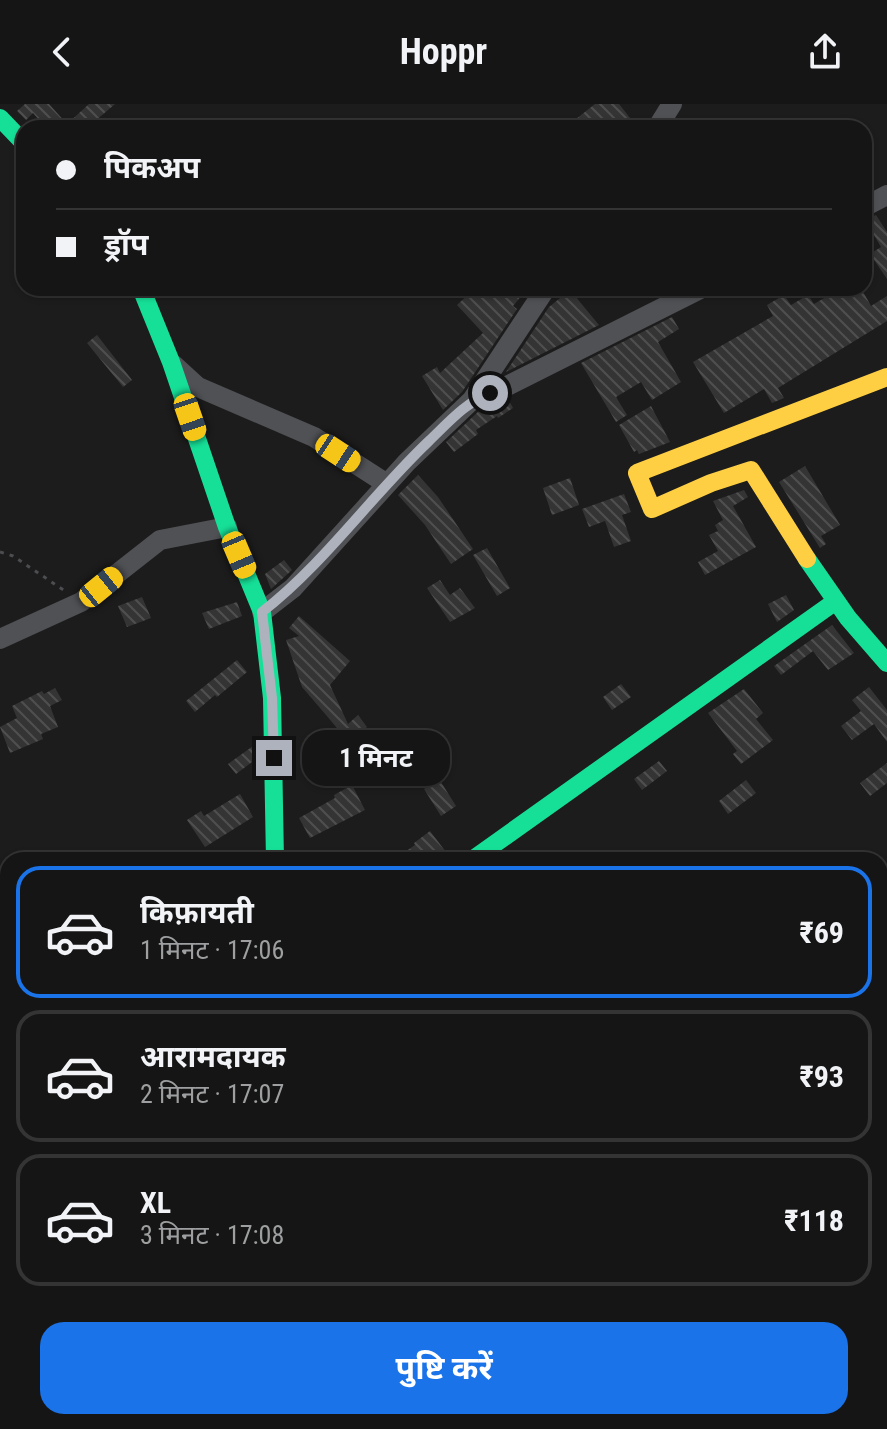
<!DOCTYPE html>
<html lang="hi">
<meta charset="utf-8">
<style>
:root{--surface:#151515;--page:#1e1e1e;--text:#f1f3f6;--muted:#9d9fa0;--line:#343434;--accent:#1a73e8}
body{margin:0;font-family:"Roboto Condensed","Noto Sans Devanagari",sans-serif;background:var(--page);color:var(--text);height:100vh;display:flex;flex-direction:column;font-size:30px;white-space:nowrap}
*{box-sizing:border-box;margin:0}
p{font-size:26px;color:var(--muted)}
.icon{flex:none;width:44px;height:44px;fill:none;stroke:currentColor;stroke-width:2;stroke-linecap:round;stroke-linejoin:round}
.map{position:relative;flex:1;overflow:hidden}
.drawer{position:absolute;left:0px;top:748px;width:888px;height:578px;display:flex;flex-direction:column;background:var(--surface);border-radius:24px 24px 0 0;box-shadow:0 2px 6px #0004,0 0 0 2px var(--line)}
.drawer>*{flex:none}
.banner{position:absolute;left:16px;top:16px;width:856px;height:176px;border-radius:24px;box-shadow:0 2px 6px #0004,0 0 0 2px var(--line);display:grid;align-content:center;height:176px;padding:0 40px;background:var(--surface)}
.end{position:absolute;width:36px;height:36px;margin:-18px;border:10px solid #aeb2bc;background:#111;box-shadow:0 0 0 4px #111}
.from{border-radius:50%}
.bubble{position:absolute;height:56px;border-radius:24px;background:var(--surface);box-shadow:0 2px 6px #0004,0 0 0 2px var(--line);font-size:26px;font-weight:700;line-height:56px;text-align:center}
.car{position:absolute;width:24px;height:48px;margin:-24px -12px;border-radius:10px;box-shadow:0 0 6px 2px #0007;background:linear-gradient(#f5c518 24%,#345 0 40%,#f5c518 0 76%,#345 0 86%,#f5c518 0)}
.banner b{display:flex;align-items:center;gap:28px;height:76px;font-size:30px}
.banner b+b{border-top:2px solid var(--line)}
.banner i{width:20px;height:20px;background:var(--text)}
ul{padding:14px 0 0;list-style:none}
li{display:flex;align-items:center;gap:24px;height:132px;margin:0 16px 12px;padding:0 24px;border:4px solid var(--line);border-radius:24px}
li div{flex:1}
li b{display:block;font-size:30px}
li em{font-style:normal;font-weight:700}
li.current{border-color:var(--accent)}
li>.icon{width:72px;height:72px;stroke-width:1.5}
.button{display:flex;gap:16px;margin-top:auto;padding:16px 40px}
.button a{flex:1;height:92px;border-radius:24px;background:var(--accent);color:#fff;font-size:32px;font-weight:700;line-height:92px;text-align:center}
header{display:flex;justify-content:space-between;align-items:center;height:104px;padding:0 40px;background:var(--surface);font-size:36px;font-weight:700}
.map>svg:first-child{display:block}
</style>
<header><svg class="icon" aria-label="back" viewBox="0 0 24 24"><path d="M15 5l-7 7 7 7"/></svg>Hoppr<svg class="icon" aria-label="share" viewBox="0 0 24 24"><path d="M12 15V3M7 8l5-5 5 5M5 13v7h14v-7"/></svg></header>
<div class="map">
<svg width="887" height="1325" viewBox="0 0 887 1325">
<defs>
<pattern id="building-back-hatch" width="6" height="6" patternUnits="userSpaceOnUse" patternTransform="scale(2)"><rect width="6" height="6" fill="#343434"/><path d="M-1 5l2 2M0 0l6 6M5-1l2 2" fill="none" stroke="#4f4f4f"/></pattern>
</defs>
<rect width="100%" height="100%" fill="#1c1c1c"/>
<!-- building -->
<path fill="url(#building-back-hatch)" d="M 25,0 L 49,0 L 67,20 L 89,0 L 115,0 L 87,24 L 46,24 L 33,9 L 26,16 L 17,7 Z
M 595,0 L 619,0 L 638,24 L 583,24 L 576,15 Z
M 876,111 L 887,128 L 887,175 L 870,150 L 881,143 L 865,116 Z
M 475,184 L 528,184 L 513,202 L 517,205 L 462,288 L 443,306 L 422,272 L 437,263 L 440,269 L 483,229 L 457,201 Z
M 841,184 L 861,184 L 871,202 L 887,192 L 887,217 L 778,284 L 784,294 L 772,299 L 764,285 L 724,309 L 693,258 L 773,212 L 767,201 L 784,191 L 791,201 L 808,191 L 814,200 Z
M 570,186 L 599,221 L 506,268 L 549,203 Z
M 672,213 L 679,225 L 658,238 L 681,278 L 652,296 L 641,278 L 616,293 L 627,311 L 616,318 L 581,259 Z
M 97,231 L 132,276 L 123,283 L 87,239 Z
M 508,295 L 513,304 L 498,314 L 497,312 L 476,326 L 478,330 L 454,348 L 446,338 L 479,307 Z
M 651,302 L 670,338 L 639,350 L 637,346 L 634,348 L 619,321 Z
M 805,362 L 840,421 L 821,432 L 826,440 L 820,444 L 779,378 Z
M 418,371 L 438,393 L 473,445 L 451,460 L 425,421 L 398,391 Z
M 570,374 L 579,401 L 552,411 L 543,384 Z
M 744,386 L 748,393 L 733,402 L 756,443 L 705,471 L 698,458 L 718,447 L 709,431 L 718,427 L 715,421 L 723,416 L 713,397 Z
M 624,390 L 631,408 L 622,411 L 631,437 L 614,443 L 605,417 L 589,423 L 582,405 Z
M 487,444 L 510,484 L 497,492 L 473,451 Z
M 284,456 L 292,466 L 271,485 L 265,470 Z
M 440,476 L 450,491 L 460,484 L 475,504 L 450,518 L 427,484 Z
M 786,491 L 794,506 L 777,518 L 768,500 Z
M 142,493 L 151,514 L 127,523 L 118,502 Z
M 237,498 L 242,512 L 209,525 L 202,509 Z
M 299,512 L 350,557 L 330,581 L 348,620 L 358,611 L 367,623 L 354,634 L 359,643 L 356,646 L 302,583 L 286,536 L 299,532 L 289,524 Z
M 832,521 L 854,549 L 828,566 L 813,547 L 781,571 L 774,562 Z
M 237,556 L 247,568 L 217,593 L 215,591 L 195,608 L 186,597 Z
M 621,580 L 631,593 L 612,606 L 603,593 Z
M 869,583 L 887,606 L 887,638 L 874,620 L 852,636 L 841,622 L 861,607 L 852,596 Z
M 55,584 L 62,596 L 50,602 L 58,623 L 41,630 L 43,635 L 10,649 L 0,623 L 17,614 L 12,602 L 42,587 L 44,590 Z
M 744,585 L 763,609 L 756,615 L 773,636 L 741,660 L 733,650 L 737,647 L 708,609 Z
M 253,642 L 256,646 L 256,655 L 236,670 L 228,660 Z
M 659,657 L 667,667 L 642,686 L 634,675 Z
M 887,659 L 887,679 L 870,692 L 860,679 Z
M 439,675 L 456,702 L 441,712 L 424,685 Z
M 746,676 L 756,689 L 728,710 L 719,697 Z
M 352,681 L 365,706 L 310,734 L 299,714 L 335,694 L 334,691 Z
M 240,690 L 253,713 L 205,743 L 187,716 L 201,707 L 204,712 Z
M 430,727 L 452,756 L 393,756 L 415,741 L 414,739 Z"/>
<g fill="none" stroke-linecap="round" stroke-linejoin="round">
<!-- path -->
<path stroke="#4c4d50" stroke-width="3" stroke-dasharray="4 6" stroke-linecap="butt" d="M 0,448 L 13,452 L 65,487"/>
<!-- street -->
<path stroke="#505155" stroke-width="20" d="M 657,24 L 672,0
M 864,103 L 887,91
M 174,261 L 198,283 L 314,333 L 387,380
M 472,296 L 509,281 L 702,184
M 262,508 L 293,484 L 407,358 L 472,296 L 546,184
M 0,535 L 81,498 L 160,436 L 227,423"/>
<!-- fast -->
<path stroke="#16e098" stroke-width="18" d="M 0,14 L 24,39
M 141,184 L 171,258 L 227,423 L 262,508 L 272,594 L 275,756
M 807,455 L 848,514 L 887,559
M 472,756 L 836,497"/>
<!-- slow -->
<path stroke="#ffcf43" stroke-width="18" d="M 807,455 L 751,366 L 711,379 L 652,405 L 637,369 L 887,273"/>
<!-- jam -->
<path stroke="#f24e42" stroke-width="18" d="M 131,1325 L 134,1318"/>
</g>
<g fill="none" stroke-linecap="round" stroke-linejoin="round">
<!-- route -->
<path stroke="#aeb2bc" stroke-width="10" d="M 274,654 L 272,594 L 262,508 C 325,459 371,392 429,337 C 448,319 465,299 490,289"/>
</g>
</svg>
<i class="end from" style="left:490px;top:289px"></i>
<i class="end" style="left:274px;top:654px"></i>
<div class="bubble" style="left:302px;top:626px;width:148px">1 मिनट</div>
<i class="car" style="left:190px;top:313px;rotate:161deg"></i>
<i class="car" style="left:338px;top:349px;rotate:123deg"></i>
<i class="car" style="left:239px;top:451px;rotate:157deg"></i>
<i class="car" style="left:101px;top:483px;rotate:51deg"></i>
<div class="banner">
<b><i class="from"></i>पिकअप</b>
<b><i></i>ड्रॉप</b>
</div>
<section class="drawer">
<ul>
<li class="current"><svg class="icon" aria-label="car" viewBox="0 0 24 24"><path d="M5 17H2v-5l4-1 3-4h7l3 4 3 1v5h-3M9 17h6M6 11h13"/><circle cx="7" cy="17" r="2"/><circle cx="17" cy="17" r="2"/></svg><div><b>किफ़ायती</b><p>1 मिनट · 17:06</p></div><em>₹69</em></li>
<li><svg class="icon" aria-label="car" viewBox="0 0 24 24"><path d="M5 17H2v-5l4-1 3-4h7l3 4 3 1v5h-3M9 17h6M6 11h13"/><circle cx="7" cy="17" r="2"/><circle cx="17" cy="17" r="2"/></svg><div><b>आरामदायक</b><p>2 मिनट · 17:07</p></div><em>₹93</em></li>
<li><svg class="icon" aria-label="car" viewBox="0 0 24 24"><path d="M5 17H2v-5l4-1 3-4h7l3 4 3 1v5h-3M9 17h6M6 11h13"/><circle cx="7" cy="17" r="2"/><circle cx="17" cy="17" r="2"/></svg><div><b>XL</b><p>3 मिनट · 17:08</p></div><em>₹118</em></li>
</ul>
<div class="button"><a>पुष्टि करें</a></div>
</section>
</div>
